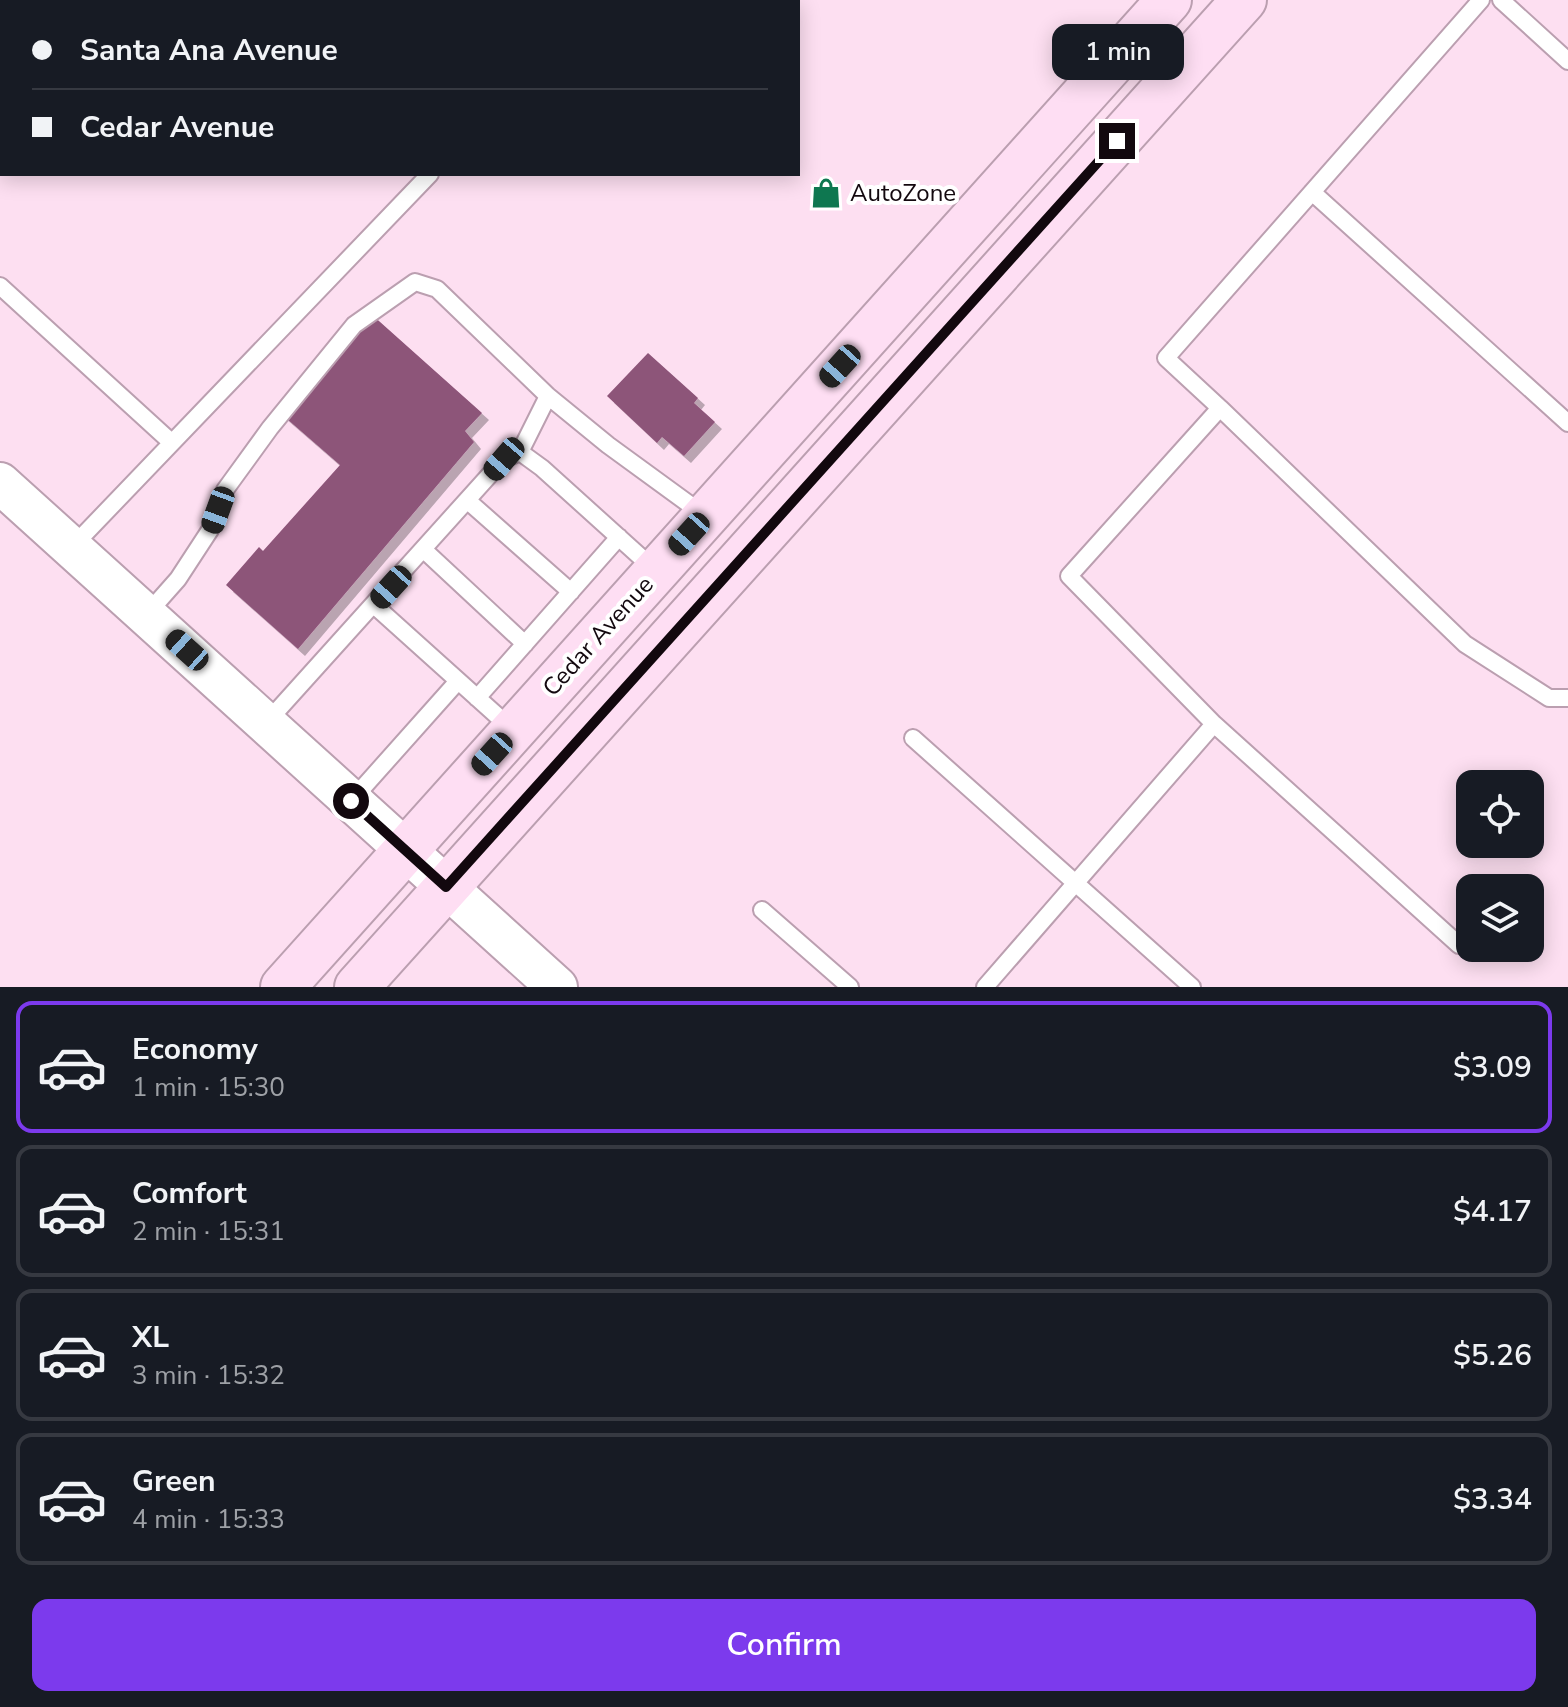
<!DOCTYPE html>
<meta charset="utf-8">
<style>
:root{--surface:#171b24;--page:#242831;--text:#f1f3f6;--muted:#9ea1a6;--line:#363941;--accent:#7c3aed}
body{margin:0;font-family:"Nunito Sans",sans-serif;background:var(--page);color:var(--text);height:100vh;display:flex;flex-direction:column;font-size:30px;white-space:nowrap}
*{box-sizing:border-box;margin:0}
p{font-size:26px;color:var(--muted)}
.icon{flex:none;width:44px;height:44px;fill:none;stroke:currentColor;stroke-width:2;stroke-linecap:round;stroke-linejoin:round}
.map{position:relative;height:987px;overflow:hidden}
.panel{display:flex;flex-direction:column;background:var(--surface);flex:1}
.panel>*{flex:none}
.top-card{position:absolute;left:0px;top:0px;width:800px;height:176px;box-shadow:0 4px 20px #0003;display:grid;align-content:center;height:176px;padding:0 32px;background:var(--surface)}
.controls{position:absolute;left:1456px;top:770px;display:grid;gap:16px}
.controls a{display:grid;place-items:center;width:88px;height:88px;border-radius:16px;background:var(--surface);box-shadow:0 4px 20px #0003;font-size:40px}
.end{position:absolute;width:36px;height:36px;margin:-18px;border:10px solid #12080e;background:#fff;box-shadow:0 0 0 4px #fff}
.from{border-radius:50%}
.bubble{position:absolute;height:56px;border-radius:16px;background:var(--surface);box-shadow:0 4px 20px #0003;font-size:26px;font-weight:600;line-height:56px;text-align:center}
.car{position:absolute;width:24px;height:48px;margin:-24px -12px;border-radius:10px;box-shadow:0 0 6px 2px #0007;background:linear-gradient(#222 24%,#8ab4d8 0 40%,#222 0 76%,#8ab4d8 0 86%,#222 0)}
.top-card b{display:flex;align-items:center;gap:28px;height:76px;font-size:30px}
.top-card b+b{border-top:2px solid var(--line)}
.top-card i{width:20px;height:20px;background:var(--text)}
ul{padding:14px 0 0;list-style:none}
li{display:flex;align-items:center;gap:24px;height:132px;margin:0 16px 12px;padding:0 16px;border:4px solid var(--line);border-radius:16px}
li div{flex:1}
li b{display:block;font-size:30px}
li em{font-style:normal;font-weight:600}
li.active{border-color:var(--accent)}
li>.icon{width:72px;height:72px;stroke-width:1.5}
.action{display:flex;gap:16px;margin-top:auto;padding:16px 32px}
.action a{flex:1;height:92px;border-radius:16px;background:var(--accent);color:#fff;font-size:32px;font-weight:600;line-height:92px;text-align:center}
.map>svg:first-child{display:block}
</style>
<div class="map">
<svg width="1568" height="987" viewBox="0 0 1568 987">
<defs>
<filter id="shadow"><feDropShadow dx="7" dy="7" stdDeviation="0" flood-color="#0004"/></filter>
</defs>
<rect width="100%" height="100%" fill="#fddff1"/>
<!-- building -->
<path fill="#8d5479" filter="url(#shadow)" d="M 370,313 L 482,413 L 465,431 L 474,442 L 298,649 L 226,585 L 259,547 L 263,551 L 340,465 L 279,412 Z
M 648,353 L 698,398 L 694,403 L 715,422 L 684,456 L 662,437 L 657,443 L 607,396 Z"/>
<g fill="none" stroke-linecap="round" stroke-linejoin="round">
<!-- service casing -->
<g stroke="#bb9fb0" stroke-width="20">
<path id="service" d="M 1501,0 L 1568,61
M 62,2 L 63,0
M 128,2 L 129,0
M 585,2 L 587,0
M 0,71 L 2,68
M 0,137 L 2,135
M 1312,192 L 1568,423
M 0,286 L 171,442
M 1220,408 L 1465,644 L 1549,698 L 1568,698
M 520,452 L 542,468 L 655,570
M 468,501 L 571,592
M 73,546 L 430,174
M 424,550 L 525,644
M 374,605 L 513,730
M 147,614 L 178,579 L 210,530 L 225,490 L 270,428 L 354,325 L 415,282 L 437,289 L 548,396 L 608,445 L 704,515
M 477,698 L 619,537
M 267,722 L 504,459 L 520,452 L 548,396
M 1214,724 L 1459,945
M 913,738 L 1192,987
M 351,801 L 458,681
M 762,910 L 850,987
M 985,987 L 1214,724 L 1069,576 L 1220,408 L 1166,358 L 1481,0"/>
</g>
<!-- tertiary casing -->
<g stroke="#bb9fb0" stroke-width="44">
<path id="tertiary" d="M 0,483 C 187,650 370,820 557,987"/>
</g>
<!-- secondary casing -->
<g stroke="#bb9fb0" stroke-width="48">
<path id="secondary" d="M 283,987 L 1169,0
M 357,987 L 1244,0"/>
</g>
<!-- service -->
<use href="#service" stroke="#fff" stroke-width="16"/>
<!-- tertiary -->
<use href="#tertiary" stroke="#fff" stroke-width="40"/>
<!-- secondary -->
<use href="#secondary" stroke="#fedef3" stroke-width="44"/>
</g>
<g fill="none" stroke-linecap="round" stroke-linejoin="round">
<!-- route -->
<path stroke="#12080e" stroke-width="10" d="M 351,801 L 446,887 L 1117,141"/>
</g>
<!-- icons -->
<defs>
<g id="shop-bare" transform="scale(2.4)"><path d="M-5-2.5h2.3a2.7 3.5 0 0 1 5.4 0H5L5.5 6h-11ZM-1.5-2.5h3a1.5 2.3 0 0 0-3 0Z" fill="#0e7750" stroke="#fff" stroke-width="2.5" paint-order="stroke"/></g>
</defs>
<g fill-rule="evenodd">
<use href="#shop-bare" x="826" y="193"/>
</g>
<g text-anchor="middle" stroke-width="8" stroke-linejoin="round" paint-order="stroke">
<!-- poi labels -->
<g font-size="24" fill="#12080e" stroke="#fff" text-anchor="start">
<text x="850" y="201">AutoZone</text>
</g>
<!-- street labels -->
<g font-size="24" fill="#12080e" stroke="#fff">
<text transform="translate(598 636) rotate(-48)" y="8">Cedar Avenue</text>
</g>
</g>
</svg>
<div class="controls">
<a><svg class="icon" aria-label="locate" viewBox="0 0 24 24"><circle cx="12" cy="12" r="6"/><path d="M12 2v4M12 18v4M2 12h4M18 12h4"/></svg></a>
<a><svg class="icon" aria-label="layers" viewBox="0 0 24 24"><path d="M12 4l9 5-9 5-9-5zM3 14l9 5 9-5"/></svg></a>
</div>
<i class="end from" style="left:351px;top:801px"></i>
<i class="end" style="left:1117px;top:141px"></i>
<div class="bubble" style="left:1052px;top:24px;width:132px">1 min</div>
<i class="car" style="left:840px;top:366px;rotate:222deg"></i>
<i class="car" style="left:504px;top:459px;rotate:221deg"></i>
<i class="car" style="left:218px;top:510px;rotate:200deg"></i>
<i class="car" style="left:689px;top:534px;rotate:222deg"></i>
<i class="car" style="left:391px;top:587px;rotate:222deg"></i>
<i class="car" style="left:187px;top:650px;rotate:312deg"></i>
<i class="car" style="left:492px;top:754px;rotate:222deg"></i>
<div class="top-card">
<b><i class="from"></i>Santa Ana Avenue</b>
<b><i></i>Cedar Avenue</b>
</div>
</div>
<section class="panel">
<ul>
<li class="active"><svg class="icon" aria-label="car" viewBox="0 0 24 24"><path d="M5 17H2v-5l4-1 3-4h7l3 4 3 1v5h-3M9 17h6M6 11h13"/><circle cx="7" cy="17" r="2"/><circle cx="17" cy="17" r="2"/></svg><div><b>Economy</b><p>1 min · 15:30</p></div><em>$3.09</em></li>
<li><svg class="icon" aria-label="car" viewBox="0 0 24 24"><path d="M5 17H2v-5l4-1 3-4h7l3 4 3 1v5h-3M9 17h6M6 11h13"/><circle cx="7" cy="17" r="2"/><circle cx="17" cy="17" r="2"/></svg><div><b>Comfort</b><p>2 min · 15:31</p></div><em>$4.17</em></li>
<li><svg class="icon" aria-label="car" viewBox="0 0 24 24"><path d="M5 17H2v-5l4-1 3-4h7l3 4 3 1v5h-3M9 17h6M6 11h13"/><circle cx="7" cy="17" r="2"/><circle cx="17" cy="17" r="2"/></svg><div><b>XL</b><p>3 min · 15:32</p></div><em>$5.26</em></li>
<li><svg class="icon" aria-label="car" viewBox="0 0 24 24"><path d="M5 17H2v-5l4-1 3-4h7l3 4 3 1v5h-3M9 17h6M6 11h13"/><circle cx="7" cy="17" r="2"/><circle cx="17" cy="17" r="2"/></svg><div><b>Green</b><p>4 min · 15:33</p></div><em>$3.34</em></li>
</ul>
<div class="action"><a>Confirm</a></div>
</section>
